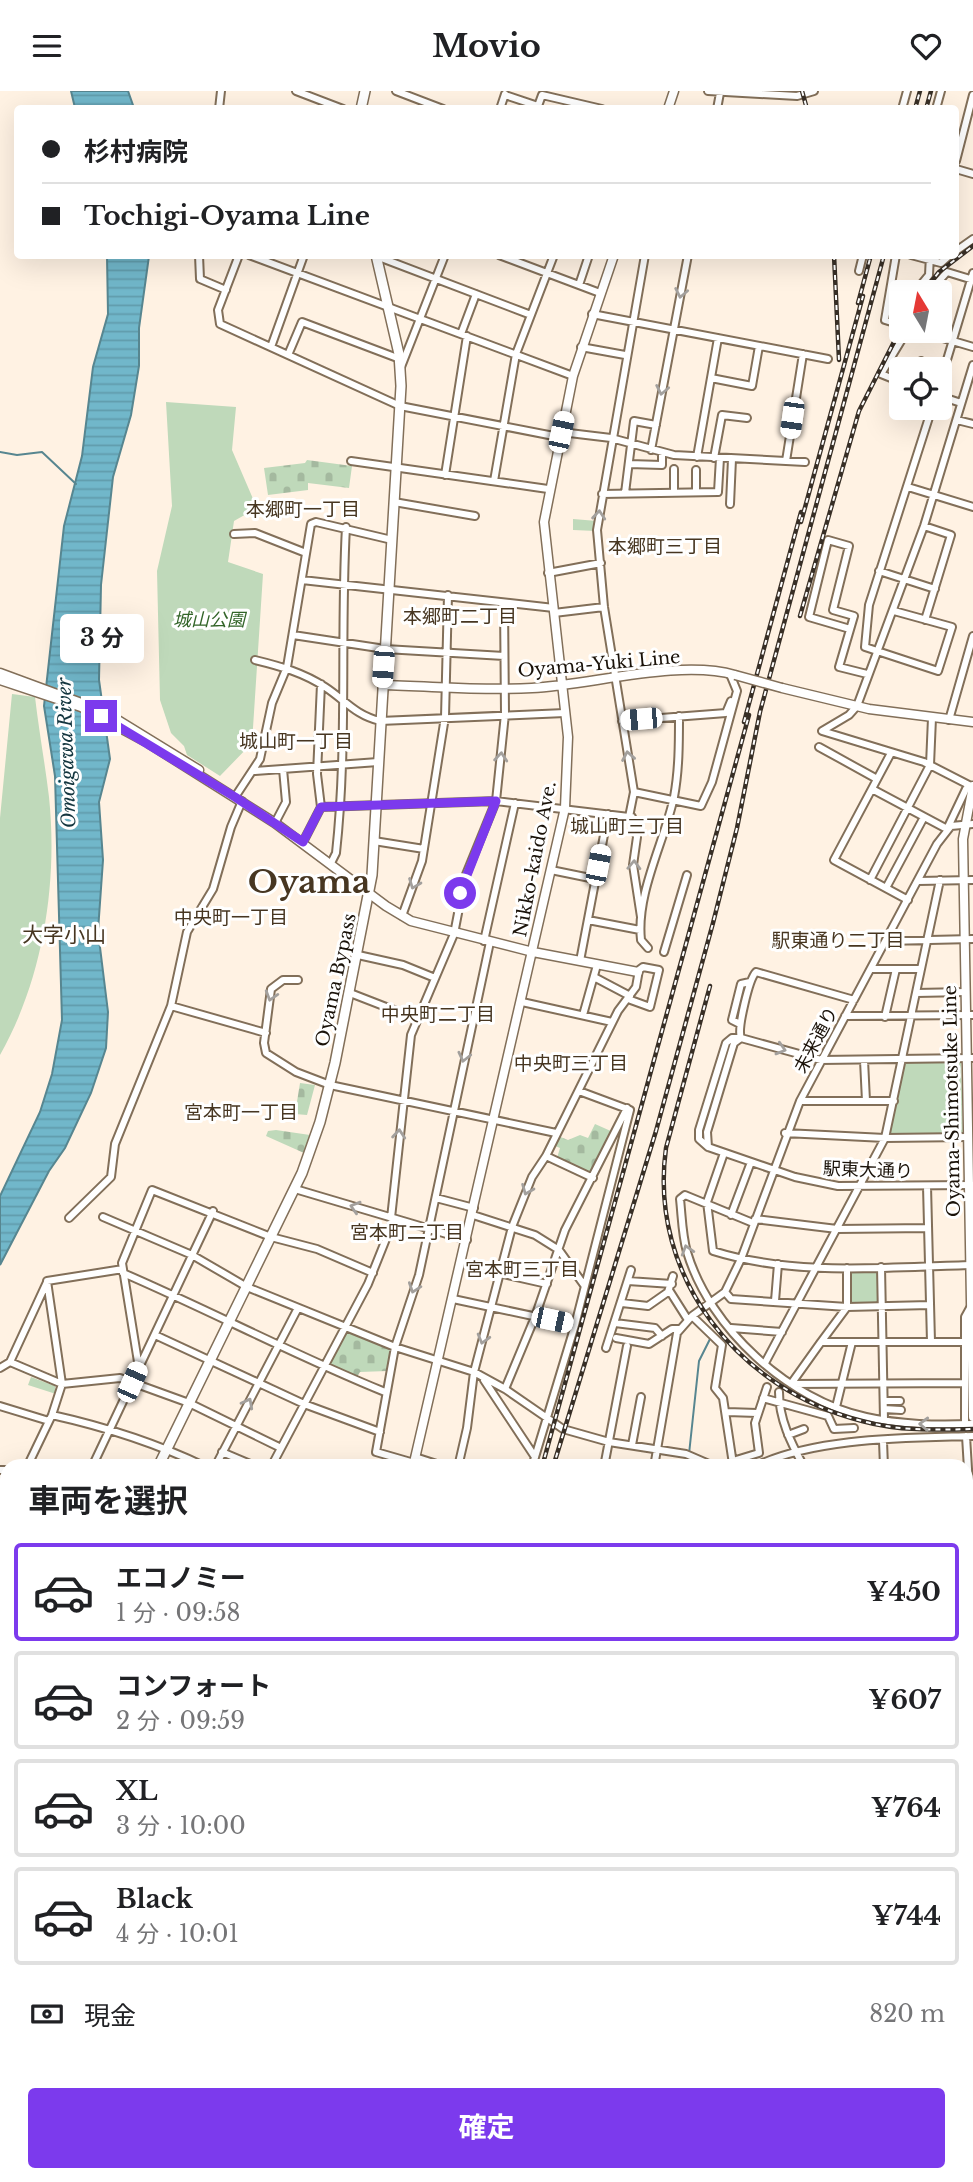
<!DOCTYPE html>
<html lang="ja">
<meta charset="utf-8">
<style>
:root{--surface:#fff;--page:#f2f2f2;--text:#202124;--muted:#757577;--line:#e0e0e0;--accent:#7c3aed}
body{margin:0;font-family:"Libre Baskerville","Noto Sans JP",serif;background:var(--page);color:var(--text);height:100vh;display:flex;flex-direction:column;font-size:26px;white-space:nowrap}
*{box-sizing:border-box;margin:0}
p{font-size:23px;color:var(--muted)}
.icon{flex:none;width:38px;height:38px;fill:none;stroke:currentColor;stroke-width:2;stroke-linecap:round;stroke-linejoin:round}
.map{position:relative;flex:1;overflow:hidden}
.panel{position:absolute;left:0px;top:1368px;width:973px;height:723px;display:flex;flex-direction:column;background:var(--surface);border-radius:21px 21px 0 0;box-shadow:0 7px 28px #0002}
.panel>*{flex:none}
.guide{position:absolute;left:14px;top:14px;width:945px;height:154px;border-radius:7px;box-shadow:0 7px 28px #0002;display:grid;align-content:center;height:154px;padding:0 28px;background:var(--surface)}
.needle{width:46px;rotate:350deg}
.tools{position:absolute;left:889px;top:189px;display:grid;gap:14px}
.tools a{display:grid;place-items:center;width:63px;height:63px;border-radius:7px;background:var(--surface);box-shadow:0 7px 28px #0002;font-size:35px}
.end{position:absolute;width:32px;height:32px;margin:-16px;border:9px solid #7c3aed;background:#fff;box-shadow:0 0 0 4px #fff}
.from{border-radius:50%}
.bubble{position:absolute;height:49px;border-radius:7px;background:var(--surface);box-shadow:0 7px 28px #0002;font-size:23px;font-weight:700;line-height:49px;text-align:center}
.car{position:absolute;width:21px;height:42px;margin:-21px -10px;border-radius:9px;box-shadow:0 0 5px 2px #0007;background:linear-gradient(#fff 24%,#345 0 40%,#fff 0 76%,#345 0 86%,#fff 0)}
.guide b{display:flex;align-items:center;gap:24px;height:66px;font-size:26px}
.guide b+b{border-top:2px solid var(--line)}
.guide i{width:18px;height:18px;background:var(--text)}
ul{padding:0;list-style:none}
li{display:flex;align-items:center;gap:21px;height:98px;margin:0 14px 10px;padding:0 14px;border:4px solid var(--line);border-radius:7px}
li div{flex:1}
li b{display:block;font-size:26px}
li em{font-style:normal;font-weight:700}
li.active{border-color:var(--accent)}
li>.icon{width:63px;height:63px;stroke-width:1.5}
h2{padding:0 28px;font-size:32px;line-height:84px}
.pay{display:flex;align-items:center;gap:18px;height:77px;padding:0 28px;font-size:26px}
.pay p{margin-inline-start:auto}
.action{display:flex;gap:14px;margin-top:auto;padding:14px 28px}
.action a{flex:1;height:80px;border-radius:7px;background:var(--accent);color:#fff;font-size:28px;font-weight:700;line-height:80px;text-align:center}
header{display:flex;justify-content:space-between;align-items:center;height:91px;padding:0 28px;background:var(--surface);font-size:32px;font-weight:700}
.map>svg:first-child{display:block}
</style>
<header><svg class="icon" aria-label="menu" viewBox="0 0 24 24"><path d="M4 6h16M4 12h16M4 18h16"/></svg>Movio<svg class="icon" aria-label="heart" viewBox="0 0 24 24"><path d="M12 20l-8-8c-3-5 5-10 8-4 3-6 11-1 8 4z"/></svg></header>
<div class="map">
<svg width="973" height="2091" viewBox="0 0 973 2091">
<defs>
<pattern id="cemetery-stones" width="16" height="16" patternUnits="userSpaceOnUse" patternTransform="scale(1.75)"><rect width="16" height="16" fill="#bfd9ba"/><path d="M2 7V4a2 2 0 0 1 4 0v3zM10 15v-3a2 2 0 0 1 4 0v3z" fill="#a4b99f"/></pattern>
<pattern id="water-rules" width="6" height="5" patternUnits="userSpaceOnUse" patternTransform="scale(1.75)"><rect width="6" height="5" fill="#71b7ca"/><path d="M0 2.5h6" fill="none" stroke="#619cac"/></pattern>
</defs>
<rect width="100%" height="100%" fill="#fff2e3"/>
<!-- cemetery -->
<path fill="url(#cemetery-stones)" d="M 307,369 L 352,375 L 349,397 L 308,392 L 308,399 L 268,404 L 264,377 L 305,372 Z
M 300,992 L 315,994 L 307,1024 L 295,1023 Z
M 595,1033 L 613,1041 L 592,1083 L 557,1067 L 560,1057 L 553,1054 L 558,1045 L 568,1049 L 580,1044 L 588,1047 Z
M 276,1039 L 310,1044 L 304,1062 L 266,1045 L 268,1040 Z
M 343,1239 L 390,1258 L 387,1280 L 360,1281 L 357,1286 L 326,1274 Z"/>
<!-- park -->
<path fill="#bfd9ba" d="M 166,311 L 236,316 L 232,359 L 257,417 L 234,430 L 228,471 L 263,483 L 252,652 L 220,685 L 187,664 L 184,655 L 171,642 L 160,609 L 157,480 L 172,415 Z
M 573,428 L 597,430 L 596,440 L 573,439 Z
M 12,603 L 35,606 C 39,640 45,673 49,706 C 58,793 43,888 0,964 L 0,727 Z
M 961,967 L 963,1043 L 889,1043 L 905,970 Z
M 848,1178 L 881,1178 L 881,1213 L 848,1215 Z
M 31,1286 L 55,1295 L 56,1303 L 28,1294 Z
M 0,1844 L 7,1846 L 7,1881 L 2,1894 Z
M 0,2011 L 7,2014 L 7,2084 L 34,2084 L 32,2091 L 0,2091 Z
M 447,2084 L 479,2084 L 479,2091 L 448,2091 Z"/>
<!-- water -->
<path fill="url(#water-rules)" stroke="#578690" stroke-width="2" d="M 71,0 L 128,0 L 134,17 L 75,17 Z
M 107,165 L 149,165 L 139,237 L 139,275 L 131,324 L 113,386 L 101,494 L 99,589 L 110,668 L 99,711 L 103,769 L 98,840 L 108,921 L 106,957 L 91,1002 L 65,1057 L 49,1080 L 0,1174 L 0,1105 L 40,1021 L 52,983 L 62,929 L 55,685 L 44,615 L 64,435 L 82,365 L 93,276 L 108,223 Z"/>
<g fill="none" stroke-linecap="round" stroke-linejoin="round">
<!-- stream -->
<path stroke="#578690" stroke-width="2" d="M 0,361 L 17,364 L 42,361 L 76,393
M 689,1363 L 699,1270 L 711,1246
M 687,1376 L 688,1368"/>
<!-- minor casing -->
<g stroke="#826f59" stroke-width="10">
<path id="minor" d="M 296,0 L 343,18
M 396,0 L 443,18
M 708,0 L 797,5 L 814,0
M 505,4 L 538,15 L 542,4 L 602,18
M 219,18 L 221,0
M 500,18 L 505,3
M 717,18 L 720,2
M 902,18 L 907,0
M 936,18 L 941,0
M 956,70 L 973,4
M 956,78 L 973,83
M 956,160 L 973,148
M 199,164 L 200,188 L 226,199
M 239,164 L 218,219 L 220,233 L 400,315 L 559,346
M 249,164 L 573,285
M 499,164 L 600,202
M 896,164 L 885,229 L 901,234
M 911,164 L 941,172 L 950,164
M 376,165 L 531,224
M 859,180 L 863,164
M 579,194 L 589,164
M 915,201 L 929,184 L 930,164
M 929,201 L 947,181 L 973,189
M 592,223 L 828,268
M 919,240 L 973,256
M 461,243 L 476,203
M 271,256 L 304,164
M 581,256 L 625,264
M 288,264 L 302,231 L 400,268
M 401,276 L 445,164
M 918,278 L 921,270
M 711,287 L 752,295 L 759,255
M 901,291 L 881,283 L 907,240
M 940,292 L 973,182
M 940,305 L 961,312
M 957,329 L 973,333
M 561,341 L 611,347 L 674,364 L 805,371
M 651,359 L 688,164
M 697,366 L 718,247
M 714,367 L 722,324 L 747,327
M 351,370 L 548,398
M 786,370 L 803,263
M 629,373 L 662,374 L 662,361
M 696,379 L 696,401
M 445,384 L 467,245
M 494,390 L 516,263 L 554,164
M 908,396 L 973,416
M 674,401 L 674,378
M 625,402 L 634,330 L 656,334
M 602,403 L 718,401 L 720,367
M 394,411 L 475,425
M 730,413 L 732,368
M 924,435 L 951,444 L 925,529
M 234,443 L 255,442 L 306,462
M 879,480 L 935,498
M 548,482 L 601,472
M 302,489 L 554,517
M 894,520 L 952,536 L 938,580 L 865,556 L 869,514 L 932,317
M 554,522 L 604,516
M 850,538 L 809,526 L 828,449 L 849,455 L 833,519 L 854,525 L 839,576 L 867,583
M 293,544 L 385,558 L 504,565
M 255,569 C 280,575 304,582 325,596 C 345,609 355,624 380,630 L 565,622
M 949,629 L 973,545
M 622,630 L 726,622 L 731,610
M 819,656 L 877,688
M 891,662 L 834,769 L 908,809
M 255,680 L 378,671
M 872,698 L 947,738 L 966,698 L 973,696 L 924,671 L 822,640 L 849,624 L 857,615 L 924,435 L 973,274
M 634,701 L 701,715 L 712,691 L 737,600 L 730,583
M 235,706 L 260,668 L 272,612 L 287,576 L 311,433 L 316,431 L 392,449
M 321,716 L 496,710 L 629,726
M 275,732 L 286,711 L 283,678
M 374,750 L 424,758
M 303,751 L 321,716 L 317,683 L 321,593
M 331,772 L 336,762 C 348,653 340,544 346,436
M 551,779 L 595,788
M 870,789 L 930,674 L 932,627
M 918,790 L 973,789
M 886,797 L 924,726
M 402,825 L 422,770 L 445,626 L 448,504
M 641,826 L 633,774 L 637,746 L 632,726 L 629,726 L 634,701 L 604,516 L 597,439 L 645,164
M 588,829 L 640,839
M 484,850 L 515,712
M 886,850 L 973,848
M 648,857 L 641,849 C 636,802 664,752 674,706 C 679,679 679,652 679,625
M 664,861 L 687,784
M 358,864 L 403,874 L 435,887
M 580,870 L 608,723
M 871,878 L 921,878
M 594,886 L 630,905
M 298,889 L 283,889 L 271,898 L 264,952 L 266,962 L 296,981 L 330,994 L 556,1042
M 350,902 L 417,928
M 916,902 L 966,901
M 522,911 L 612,931
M 171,915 L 266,942
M 583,924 L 597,874
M 845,925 L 973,924
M 885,926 L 896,878
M 740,933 L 732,929 L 741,893 L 750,891
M 741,947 L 734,952 L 707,1041 L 708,1056 L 795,1086 L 838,1095 L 973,1094
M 741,947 C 737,938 749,888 756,881 L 854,909
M 864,969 L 866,1010
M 800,1010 L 894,1010
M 785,1042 L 885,1047 L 968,1046
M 708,1056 L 699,1048 L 699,1039 L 726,952 L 732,947 L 741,947 L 821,969 L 973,967
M 724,1062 L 707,1111 L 713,1160 C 796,1186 887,1176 972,1174
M 546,1065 L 593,1087
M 927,1095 L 931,1251
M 295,1098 L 467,1149
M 436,1107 L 474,1117
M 473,1124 L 535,1144 L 559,1159 L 584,1194
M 731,1124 L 751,1071
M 103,1126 L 192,1164 L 247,1196 L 395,1256 L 474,1281 L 505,1298 L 563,1338 L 609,1351 L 686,1363 L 716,1376
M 69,1127 L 111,1086 L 115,1053 L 171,915 L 187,841 L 213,798 L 231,736 L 242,710
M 391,1127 L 411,944 L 454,843 L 465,786 L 496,710 L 505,623 L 504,513
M 755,1128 L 837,1138 L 928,1137
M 753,1132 L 685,1104 L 680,1108 C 682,1126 682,1144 687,1161 C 710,1238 789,1309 866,1326 C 901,1334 937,1334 973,1333
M 881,1176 L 884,1329
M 123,1182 C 211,1220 296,1265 385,1301
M 499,1182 L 547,1193
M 47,1190 L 123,1178
M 628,1190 L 672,1193
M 669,1199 L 688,1229
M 725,1201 L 731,1208 L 847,1216 L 930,1214
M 453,1208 L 575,1234
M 775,1210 L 778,1173
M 622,1212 L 648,1215 L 668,1201 L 673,1185
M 692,1225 L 722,1254 L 715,1297 L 723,1307 L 733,1373
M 615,1232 L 655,1237 L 662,1245
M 731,1237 L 782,1241
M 155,1244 L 304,1313 L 380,1341
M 616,1247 L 649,1253 L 672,1238 L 680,1238
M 821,1251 L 847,1216 L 847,1177
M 606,1257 L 631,1179
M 10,1271 L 62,1293 L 120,1287 L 189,1312 L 281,1357
M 765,1272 L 885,1047 L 940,789
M 0,1277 L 10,1271 L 47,1191
M 139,1277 L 122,1172 L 152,1099 L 271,1146 L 317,1158 L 373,1182
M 484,1289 L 535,1366
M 791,1293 L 821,1251 L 965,1251
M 791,1293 L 965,1292
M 505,1298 L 535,1226 L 565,1139 L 627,1017
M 779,1301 C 779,1328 791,1352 804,1376
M 763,1307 L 828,1325 L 834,1338 L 854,1337
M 884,1310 L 900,1310
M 0,1315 L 49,1330
M 836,1316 L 852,1251
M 884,1318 L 901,1319
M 727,1321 L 757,1322
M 52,1324 C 106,1336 156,1352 206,1376
M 965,1333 L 965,1226 L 970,1217
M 788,1344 L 804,1338
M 966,1345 L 973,1460
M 883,1350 L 884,1376
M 632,1354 L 641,1306
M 222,1361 L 255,1375
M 415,1366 L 446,1376
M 414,1372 L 376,1361 L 395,1256 L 419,1184 L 490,851
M 731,1375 L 736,1369 L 759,1362 L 755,1332 L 767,1296
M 27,1376 L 52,1324 L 62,1293 L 47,1190
M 92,1376 L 213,1120
M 215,1376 L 298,1217
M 271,1376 L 368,1193 L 394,1128
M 458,1376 L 467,1337 L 474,1281 L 512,1136 L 532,1086 L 546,1065 L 618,920 L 636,896 L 639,879 L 643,876 L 659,879 L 650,916 L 628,908
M 532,1376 L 575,1234 L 630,1019 L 579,1000
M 604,1376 L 627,1255
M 654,1376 L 677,1242 L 692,1225 L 725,1201 L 741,1168 L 800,1010 L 937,753 L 951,735 L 973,733
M 754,1376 C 815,1346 906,1347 973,1345
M 0,1379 L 7,1379
M 966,1478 L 973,1477
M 966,1542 L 973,1541
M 966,1611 L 973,1613
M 966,1672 L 973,1672
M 0,1673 L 7,1677
M 966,1736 L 973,1736
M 0,1796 L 7,1797
M 966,1801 L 973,1801
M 0,1842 L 7,1844
M 0,1907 L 7,1887
M 0,1946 L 5,1934
M 966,1982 L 973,1981
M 7,1988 L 7,1990
M 966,2005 L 971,2005 L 972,2033
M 130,2084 L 138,2091
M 235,2084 L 244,2088
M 339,2084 L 340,2091
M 445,2084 L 446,2091
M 566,2084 L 567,2091
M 745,2084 L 745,2091
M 782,2084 L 782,2091
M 894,2084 L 894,2091
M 36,2091 L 38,2084
M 73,2091 L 76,2084
M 111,2091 L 113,2084
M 141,2091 L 144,2084
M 214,2091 L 217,2084
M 268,2091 L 271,2084
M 384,2091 L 385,2084
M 926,2091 L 946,2091"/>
</g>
<!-- major casing -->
<g stroke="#826f59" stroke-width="11">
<path id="major" d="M 668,18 L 674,0
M 0,582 L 103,620 L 199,679
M 0,589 L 81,616 L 148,652 L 275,732 L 386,815 L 411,830 L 533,861 L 638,881
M 382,594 C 432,595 483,600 532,597 C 591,594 679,568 735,584
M 782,597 L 869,618 L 973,631
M 973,695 L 963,748 L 973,1326
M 413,1376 L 565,717 L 568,646 L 544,431 L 573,285 L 614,164
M 168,2091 L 172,2084"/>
</g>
<!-- highway casing -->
<g stroke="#826f59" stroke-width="12">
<path id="highway" d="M 361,18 L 365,0
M 158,1376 L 302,1082 L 320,1031 L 335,972 L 372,784 L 401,295 L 399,263 L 376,164
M 0,1648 L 7,1638
M 0,1738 L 7,1739
M 0,1748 L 7,1749
M 0,1759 L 7,1761
M 966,1869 L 973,1869
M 966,1878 L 973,1878"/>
</g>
<!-- minor -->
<use href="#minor" stroke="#fff" stroke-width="6"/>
<!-- major -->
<use href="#major" stroke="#fff" stroke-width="8"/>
<!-- highway -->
<use href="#highway" stroke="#fff" stroke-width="9"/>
<!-- rail casing -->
<g stroke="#382f26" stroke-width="4.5">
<path id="rail" d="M 802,0 L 807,18
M 915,18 L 920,0
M 926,18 L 931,0
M 834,164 L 839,269
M 923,201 L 939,181 L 973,155
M 858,212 L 871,164
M 801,431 L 863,205
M 800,525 L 859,320 L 901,237
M 744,631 L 801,421
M 710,895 L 666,1057 C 648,1186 739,1299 862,1330 C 898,1340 936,1339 973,1338
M 542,1376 L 749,624
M 553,1376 L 656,1040 L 713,832 L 737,737 L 760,621 L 884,164
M 260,2091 L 263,2084"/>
</g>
<!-- rail -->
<use href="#rail" stroke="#fff" stroke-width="2" stroke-dasharray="5" stroke-linecap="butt"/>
<!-- major-bridge casing -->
<g stroke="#826f59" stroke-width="11" stroke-linecap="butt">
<path id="major-bridge" d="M 735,584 L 782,597"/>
</g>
<!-- major-bridge -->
<use href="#major-bridge" stroke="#fff" stroke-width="8"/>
</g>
<!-- one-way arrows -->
<defs><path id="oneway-chevron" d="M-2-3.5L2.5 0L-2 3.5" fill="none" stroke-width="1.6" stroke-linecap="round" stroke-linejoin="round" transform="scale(1.75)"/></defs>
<g stroke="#a3a09d">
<use href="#oneway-chevron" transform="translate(681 202) rotate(101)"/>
<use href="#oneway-chevron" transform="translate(662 299) rotate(101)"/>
<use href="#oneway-chevron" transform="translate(599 424) rotate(-85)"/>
<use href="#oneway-chevron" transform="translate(628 665) rotate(-100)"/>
<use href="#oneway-chevron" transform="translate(501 666) rotate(-85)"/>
<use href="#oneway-chevron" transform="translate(634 774) rotate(-88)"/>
<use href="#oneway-chevron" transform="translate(414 793) rotate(111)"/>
<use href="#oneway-chevron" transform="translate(271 905) rotate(107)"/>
<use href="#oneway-chevron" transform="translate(781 958) rotate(16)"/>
<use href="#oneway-chevron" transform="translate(464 966) rotate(103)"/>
<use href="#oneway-chevron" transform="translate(399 1043) rotate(-85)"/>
<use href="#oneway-chevron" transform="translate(527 1099) rotate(112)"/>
<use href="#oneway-chevron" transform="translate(355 1116) rotate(-163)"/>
<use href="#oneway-chevron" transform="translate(687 1159) rotate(-107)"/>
<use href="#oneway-chevron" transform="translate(414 1197) rotate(109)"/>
<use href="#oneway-chevron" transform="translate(483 1248) rotate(106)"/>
<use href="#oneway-chevron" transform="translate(248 1312) rotate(-62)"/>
<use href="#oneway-chevron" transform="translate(924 1333) rotate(-178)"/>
</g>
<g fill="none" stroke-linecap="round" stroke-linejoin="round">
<!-- route -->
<path stroke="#7c3aed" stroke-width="9" d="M 101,625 L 235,706 L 303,751 L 321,716 L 496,710 L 460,802"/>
</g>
<g text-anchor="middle" stroke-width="6" stroke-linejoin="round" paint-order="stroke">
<!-- park labels -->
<g font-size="18" font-style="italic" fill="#336529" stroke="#fff">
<text x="209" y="535">城山公園</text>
</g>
<!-- street labels -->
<g font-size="18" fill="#1a1209" stroke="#fff">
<text transform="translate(599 573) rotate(-5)" y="6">Oyama-Yuki Line</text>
<text transform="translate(535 768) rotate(-79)" y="6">Nikko-kaido Ave.</text>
<text transform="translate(336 889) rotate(-78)" y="6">Oyama Bypass</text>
<text transform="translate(816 949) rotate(-62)" y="6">未来通り</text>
<text transform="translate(952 1010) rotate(-91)" y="6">Oyama-Shimotsuke Line</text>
<text transform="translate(868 1079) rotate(2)" y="6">駅東大通り</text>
</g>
<!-- neighbourhood labels -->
<g font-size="19" fill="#473621" stroke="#fff">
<text x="303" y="425">本郷町一丁目</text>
<text x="665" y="462">本郷町三丁目</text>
<text x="460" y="532">本郷町二丁目</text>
<text x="296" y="657">城山町一丁目</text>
<text x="627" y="742">城山町三丁目</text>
<text x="231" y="833">中央町一丁目</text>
<text x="838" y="856">駅東通り二丁目</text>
<text x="438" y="930">中央町二丁目</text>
<text x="571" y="979">中央町三丁目</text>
<text x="241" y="1028">宮本町一丁目</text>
<text x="407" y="1148">宮本町二丁目</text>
<text x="522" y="1185">宮本町三丁目</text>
</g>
<!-- water labels -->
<g font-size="19" font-style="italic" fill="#14363f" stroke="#fff">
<text transform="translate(66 662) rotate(-92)" y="7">Omoigawa River</text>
</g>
<!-- quarter labels -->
<g font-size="21" fill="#473621" stroke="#fff">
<text x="64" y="851">大字小山</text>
</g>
<!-- town labels -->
<g font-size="32" font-weight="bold" fill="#473621" stroke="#fff">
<text x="309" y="802">Oyama</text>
</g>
</g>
</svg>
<div class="tools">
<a><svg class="needle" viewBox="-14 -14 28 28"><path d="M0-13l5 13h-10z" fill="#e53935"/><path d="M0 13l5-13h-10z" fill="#757577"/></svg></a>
<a><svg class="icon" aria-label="locate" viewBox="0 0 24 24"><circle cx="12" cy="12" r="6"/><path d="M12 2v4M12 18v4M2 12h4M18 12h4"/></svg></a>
</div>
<i class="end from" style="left:460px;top:802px"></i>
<i class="end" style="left:101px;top:625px"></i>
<div class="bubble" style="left:60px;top:523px;width:84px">3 分</div>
<i class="car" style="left:792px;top:327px;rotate:188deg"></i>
<i class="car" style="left:561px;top:341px;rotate:12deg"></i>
<i class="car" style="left:383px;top:576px;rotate:184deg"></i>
<i class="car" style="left:641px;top:628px;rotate:265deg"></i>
<i class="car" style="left:598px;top:774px;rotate:11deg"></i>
<i class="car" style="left:552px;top:1229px;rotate:102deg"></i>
<i class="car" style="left:132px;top:1291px;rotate:24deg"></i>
<div class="guide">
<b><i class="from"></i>杉村病院</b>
<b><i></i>Tochigi-Oyama Line</b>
</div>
<section class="panel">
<h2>車両を選択</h2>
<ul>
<li class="active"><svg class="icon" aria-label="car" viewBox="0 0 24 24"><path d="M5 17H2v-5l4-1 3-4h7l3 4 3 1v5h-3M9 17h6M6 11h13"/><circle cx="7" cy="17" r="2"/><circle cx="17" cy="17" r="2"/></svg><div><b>エコノミー</b><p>1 分 · 09:58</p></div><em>¥450</em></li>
<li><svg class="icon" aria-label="car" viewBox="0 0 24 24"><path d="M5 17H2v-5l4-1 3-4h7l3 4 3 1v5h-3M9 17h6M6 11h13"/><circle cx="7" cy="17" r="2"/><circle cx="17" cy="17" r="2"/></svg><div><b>コンフォート</b><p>2 分 · 09:59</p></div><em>¥607</em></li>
<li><svg class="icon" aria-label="car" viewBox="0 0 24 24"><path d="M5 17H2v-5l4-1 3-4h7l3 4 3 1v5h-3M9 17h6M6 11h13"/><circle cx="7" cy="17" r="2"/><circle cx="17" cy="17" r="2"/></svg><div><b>XL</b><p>3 分 · 10:00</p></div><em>¥764</em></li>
<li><svg class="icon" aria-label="car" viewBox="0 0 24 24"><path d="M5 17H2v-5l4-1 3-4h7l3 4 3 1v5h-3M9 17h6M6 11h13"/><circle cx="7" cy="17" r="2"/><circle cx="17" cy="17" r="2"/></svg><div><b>Black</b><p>4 分 · 10:01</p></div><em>¥744</em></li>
</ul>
<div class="pay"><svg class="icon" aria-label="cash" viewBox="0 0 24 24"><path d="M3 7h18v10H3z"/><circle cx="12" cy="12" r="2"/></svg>現金<p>820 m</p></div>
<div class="action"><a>確定</a></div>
</section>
</div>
